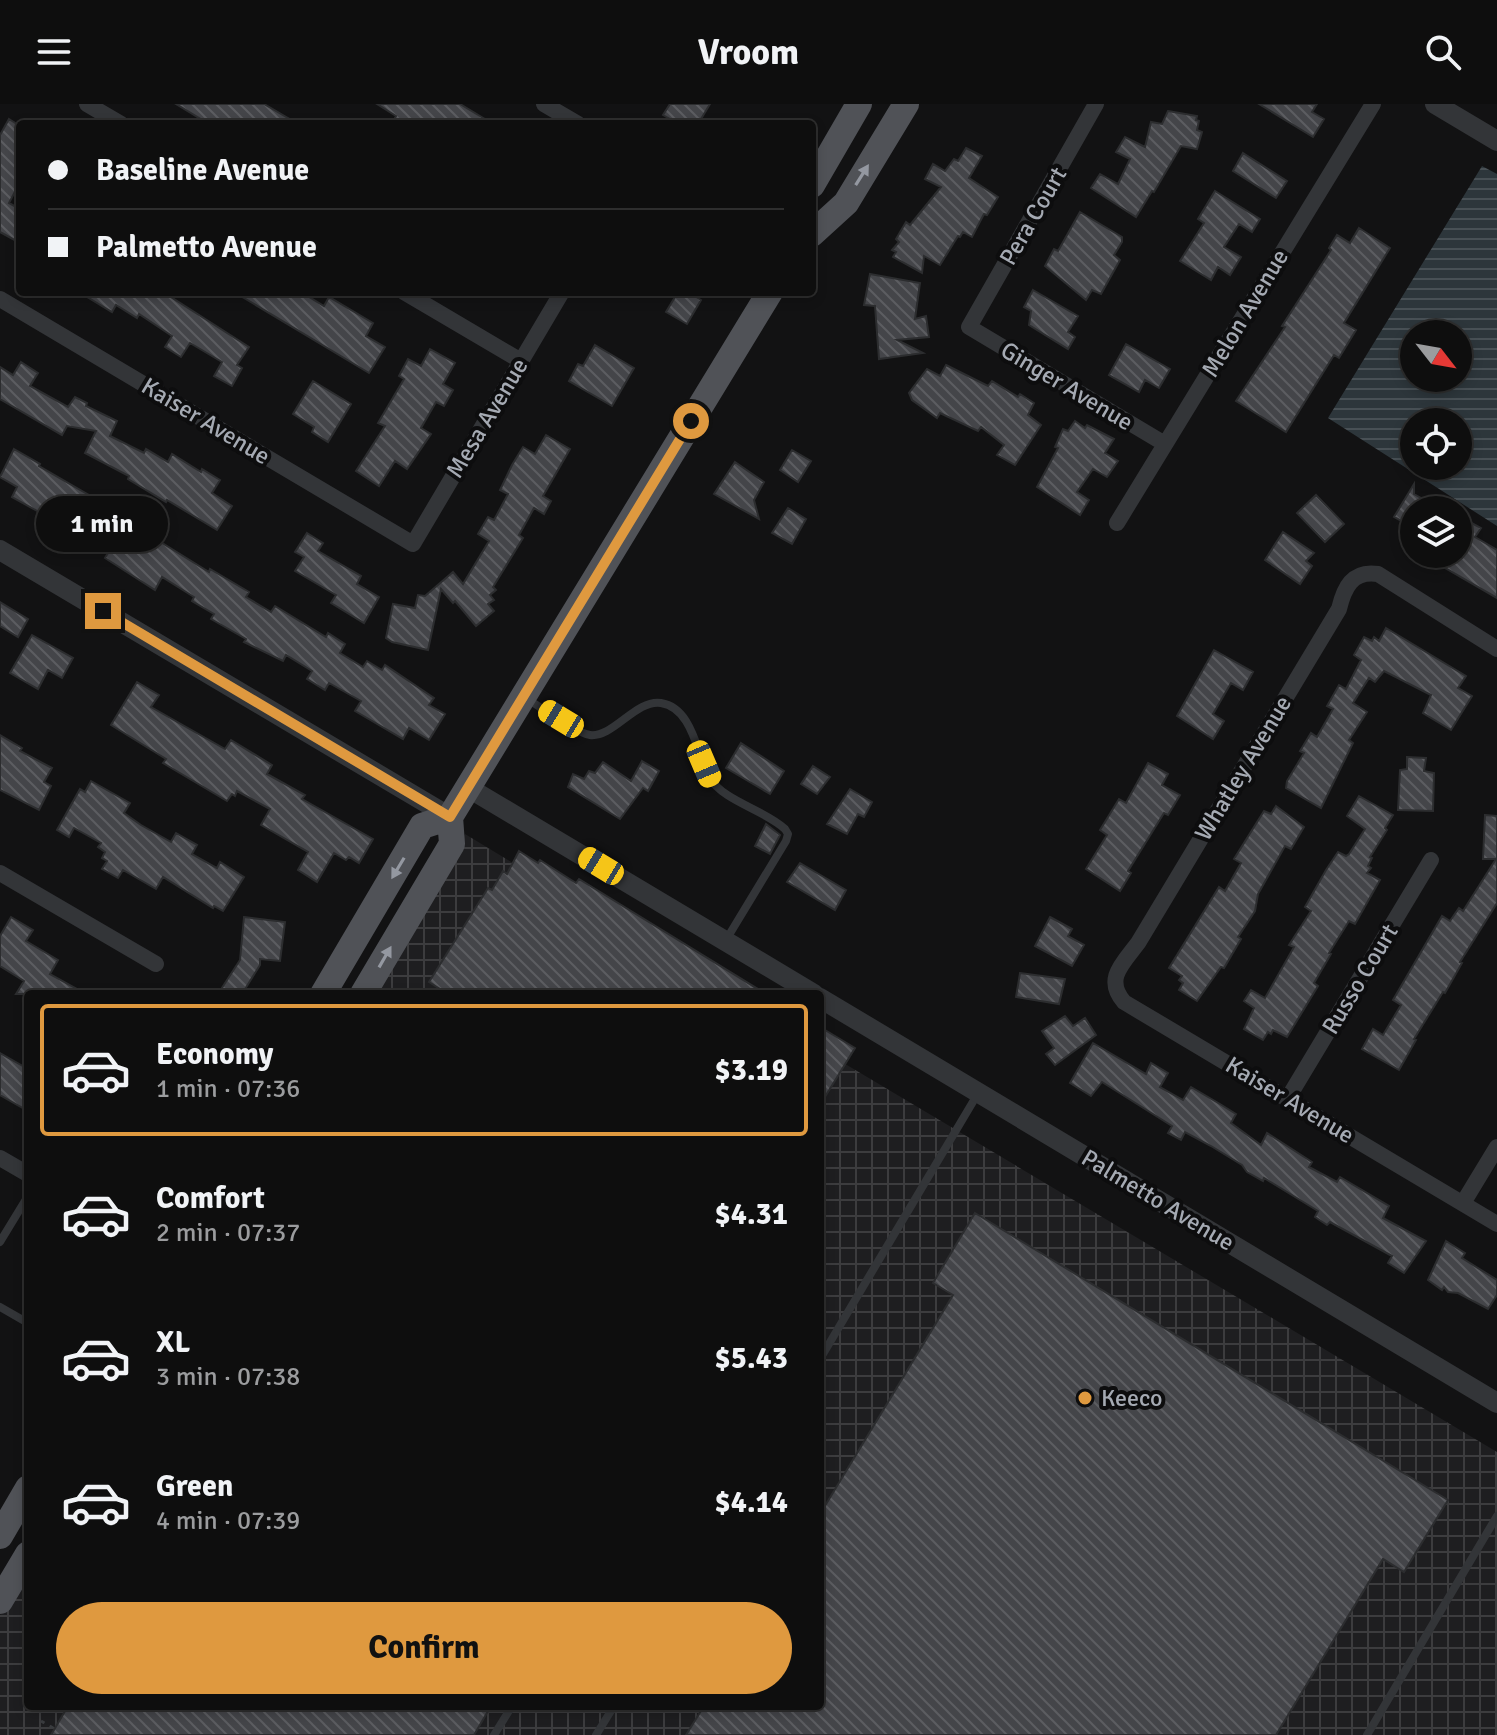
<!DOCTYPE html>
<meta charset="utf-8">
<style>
:root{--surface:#0e0e0e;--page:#171717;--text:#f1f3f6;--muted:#9b9c9e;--line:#2e2e2e;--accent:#df993f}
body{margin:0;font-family:Signika,sans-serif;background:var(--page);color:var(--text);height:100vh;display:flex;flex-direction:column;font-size:30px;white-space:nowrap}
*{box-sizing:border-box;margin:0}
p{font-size:26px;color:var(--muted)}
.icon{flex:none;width:44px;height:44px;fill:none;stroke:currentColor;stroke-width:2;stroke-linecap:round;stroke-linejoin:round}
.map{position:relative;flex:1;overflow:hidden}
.sheet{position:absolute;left:24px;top:886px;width:800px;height:720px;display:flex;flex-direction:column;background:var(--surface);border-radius:8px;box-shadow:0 4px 12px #0003,0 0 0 2px var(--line)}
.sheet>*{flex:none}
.banner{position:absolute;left:16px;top:16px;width:800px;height:176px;border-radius:8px;box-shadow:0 4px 12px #0003,0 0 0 2px var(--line);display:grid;align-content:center;height:176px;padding:0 32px;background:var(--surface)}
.needle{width:52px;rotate:121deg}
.controls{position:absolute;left:1400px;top:216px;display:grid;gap:16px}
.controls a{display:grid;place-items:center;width:72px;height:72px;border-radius:50%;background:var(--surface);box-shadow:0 4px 12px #0003,0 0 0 2px var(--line);font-size:40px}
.end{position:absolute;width:36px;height:36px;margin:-18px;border:10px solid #df993f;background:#111;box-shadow:0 0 0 4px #111}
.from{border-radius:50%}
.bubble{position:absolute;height:56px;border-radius:28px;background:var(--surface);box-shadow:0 4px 12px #0003,0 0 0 2px var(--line);font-size:26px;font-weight:700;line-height:56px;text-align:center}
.car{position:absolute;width:24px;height:48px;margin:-24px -12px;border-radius:10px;box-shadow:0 0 6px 2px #0007;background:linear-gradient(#f5c518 24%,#345 0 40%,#f5c518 0 76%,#345 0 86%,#f5c518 0)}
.banner b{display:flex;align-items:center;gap:28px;height:76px;font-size:30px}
.banner b+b{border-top:2px solid var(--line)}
.banner i{width:20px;height:20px;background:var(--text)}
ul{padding:14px 0 0;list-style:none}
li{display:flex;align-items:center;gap:24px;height:132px;margin:0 16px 12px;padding:0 16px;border:4px solid transparent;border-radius:8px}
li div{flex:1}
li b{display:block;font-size:30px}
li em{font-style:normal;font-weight:700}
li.active{border-color:var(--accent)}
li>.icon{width:72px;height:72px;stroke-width:1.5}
.cta{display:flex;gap:16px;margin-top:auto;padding:16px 32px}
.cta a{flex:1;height:92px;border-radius:48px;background:var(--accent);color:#111;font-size:32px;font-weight:700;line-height:92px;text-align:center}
header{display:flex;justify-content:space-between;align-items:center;height:104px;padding:0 32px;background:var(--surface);font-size:36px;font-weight:700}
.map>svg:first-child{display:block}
</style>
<header><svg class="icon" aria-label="menu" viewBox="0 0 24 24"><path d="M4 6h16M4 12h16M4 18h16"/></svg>Vroom<svg class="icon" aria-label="search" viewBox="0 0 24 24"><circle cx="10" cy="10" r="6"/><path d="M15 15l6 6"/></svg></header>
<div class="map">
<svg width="1497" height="1631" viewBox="0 0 1497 1631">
<defs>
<pattern id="industrial-grid" width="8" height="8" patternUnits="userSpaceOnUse" patternTransform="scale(2)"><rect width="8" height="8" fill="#1e1e20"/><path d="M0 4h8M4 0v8" fill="none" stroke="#3c3c3e"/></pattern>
<pattern id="water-rules" width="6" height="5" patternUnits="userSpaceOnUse" patternTransform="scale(2)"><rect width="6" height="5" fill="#2d363b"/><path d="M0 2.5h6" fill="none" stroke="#485055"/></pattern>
<pattern id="building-back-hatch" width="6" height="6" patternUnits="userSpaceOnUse" patternTransform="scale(2)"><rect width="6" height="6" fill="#444549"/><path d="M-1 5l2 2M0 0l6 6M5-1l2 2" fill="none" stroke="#5c5d61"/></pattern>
</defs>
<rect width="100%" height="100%" fill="#121213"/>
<!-- industrial -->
<path fill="url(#industrial-grid)" d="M 465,730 L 729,890 L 370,890 Z
M 820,945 L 1497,1348 L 1497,1631 L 0,1631 L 0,1511 L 28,1464 L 28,1602 L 820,1602 Z"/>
<!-- water -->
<path fill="url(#water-rules)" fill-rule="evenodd" d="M 1482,62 L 1497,70 L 1497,422 L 1328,314 ZM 1414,230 L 1458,230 L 1458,274 L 1414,274 ZM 1414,318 L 1458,318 L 1458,362 L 1414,362 Z"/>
<!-- building -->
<path fill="url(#building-back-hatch)" stroke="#2c2d2f" stroke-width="2" d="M 176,0 L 264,0 L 298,20 L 209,20 Z
M 377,0 L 460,0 L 493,20 L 392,20 L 396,12 Z
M 670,0 L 710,0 L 698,20 L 679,20 L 663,11 Z
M 1259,0 L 1317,0 L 1312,8 L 1324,15 L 1313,33 Z
M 1168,7 L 1197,12 L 1196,16 L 1199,17 L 1197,26 L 1202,28 L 1197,45 L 1181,42 L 1154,88 L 1152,87 L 1136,113 L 1091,84 L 1100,70 L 1118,80 L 1130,55 L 1116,48 L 1125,33 L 1145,43 L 1151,18 L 1162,20 Z
M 9,15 L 20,22 L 20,78 L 9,99 L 20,105 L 20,139 L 0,128 L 0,31 Z
M 966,44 L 982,52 L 969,74 L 998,93 L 987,111 L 984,110 L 972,133 L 963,128 L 960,133 L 958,132 L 940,161 L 924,152 L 922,169 L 893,153 L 896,148 L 892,146 L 899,138 L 896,135 L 906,118 L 910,121 L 941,83 L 925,75 L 933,60 L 945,67 L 954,55 L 958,57 Z
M 1243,49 L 1287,77 L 1276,94 L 1233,67 Z
M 1215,87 L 1260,115 L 1252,128 L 1239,120 L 1224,143 L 1241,153 L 1230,171 L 1218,163 L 1211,176 L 1180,157 L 1204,119 L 1198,115 Z
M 1080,108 L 1122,133 L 1122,138 L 1114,151 L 1120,156 L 1101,190 L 1092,186 L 1086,196 L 1045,162 L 1054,145 L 1058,147 Z
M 1359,124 L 1390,144 L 1344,219 L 1356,226 L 1339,254 L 1334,251 L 1286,328 L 1236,297 L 1285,223 L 1282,222 L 1331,146 L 1329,144 L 1337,131 L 1350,139 Z
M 870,170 L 920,179 L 915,215 L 926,212 L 929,233 L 897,236 L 923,249 L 879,255 L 875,202 L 864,201 Z
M 1033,186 L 1078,212 L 1068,228 L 1075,233 L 1068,245 L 1029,221 L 1031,207 L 1024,203 Z
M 79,188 L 163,188 L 249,243 L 237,261 L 242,264 L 232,282 L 214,272 L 222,258 L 190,239 L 181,253 L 165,243 L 172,232 L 139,210 L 137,214 L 116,201 L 112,208 Z
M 234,188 L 301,188 L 324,202 L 329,193 L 373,219 L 366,232 L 385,243 L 369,269 Z
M 678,188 L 688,188 L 701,196 L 687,220 L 666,208 Z
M 1126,240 L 1170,265 L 1159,284 L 1145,276 L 1139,288 L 1109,271 Z
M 595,241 L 634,264 L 612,302 L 569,277 L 578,260 L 583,262 Z
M 430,245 L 455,259 L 443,280 L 453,286 L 444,302 L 436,298 L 421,324 L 431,330 L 407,365 L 395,357 L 379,382 L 356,367 L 385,322 L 378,319 L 404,275 L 399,272 L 408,255 L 421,262 Z
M 21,258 L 38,269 L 30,282 L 68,303 L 75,293 L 87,299 L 86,302 L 117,317 L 110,332 L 144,349 L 146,345 L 168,358 L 172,350 L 201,368 L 202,365 L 220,376 L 212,389 L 232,402 L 217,426 L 167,396 L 166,398 L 128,375 L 129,372 L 85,349 L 96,327 L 67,322 L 62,331 L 0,295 L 0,263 L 13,271 Z
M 946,261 L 988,282 L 992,277 L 1018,293 L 1020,290 L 1034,299 L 1028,311 L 1041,321 L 1015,361 L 997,351 L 1004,341 L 981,323 L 978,327 L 940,309 L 937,314 L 912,296 L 909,289 L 927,265 L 940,272 Z
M 313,277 L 351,300 L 328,338 L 312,328 L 314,323 L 293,310 Z
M 1075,317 L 1085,324 L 1087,321 L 1114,335 L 1105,349 L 1118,357 L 1107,373 L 1093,365 L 1077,388 L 1089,396 L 1080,411 L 1037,383 L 1058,344 L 1055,343 L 1063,325 L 1068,327 Z
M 546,331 L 570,345 L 543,392 L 551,397 L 544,410 L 534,404 L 519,431 L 523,434 L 493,483 L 496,486 L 490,491 L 494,496 L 488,500 L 494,507 L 476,522 L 455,497 L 453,499 L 441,485 L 428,546 L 392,538 L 386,534 L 393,500 L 415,504 L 418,491 L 425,492 L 453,468 L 463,480 L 489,437 L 478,430 L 488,413 L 494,416 L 508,390 L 500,386 L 512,361 L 523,343 L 535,350 Z
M 14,345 L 40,360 L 39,362 L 115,406 L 117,402 L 134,411 L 130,419 L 209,468 L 210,465 L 249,488 L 246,493 L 271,508 L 275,502 L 326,533 L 328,529 L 345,540 L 340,549 L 363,563 L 367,557 L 382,566 L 385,561 L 434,594 L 429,601 L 445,610 L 429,636 L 409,624 L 403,635 L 355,607 L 361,597 L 329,579 L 325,586 L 307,575 L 312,567 L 286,551 L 283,557 L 244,538 L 246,535 L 211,515 L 214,510 L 192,497 L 194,493 L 162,473 L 155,486 L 105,454 L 114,439 L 85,422 L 82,428 L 59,415 L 54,424 L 36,413 L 39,408 L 12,393 L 17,383 L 0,373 Z
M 792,346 L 811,357 L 798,378 L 780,366 Z
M 735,358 L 764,378 L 754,396 L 759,415 L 714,390 Z
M 1414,380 L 1414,390 L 1442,406 L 1414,406 L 1414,424 L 1394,413 Z
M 1316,391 L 1344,420 L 1325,438 L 1297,409 Z
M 788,404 L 806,415 L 792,440 L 772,429 Z
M 1466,416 L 1481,424 L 1475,433 L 1497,446 L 1497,494 L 1421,450 L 1458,450 L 1458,431 Z
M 1283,428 L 1314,449 L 1306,457 L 1312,462 L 1300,480 L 1265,456 Z
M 307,429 L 323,439 L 318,447 L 361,472 L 357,480 L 379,493 L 364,519 L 331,499 L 336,491 L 295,467 L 304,453 L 295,448 Z
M 0,498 L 28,515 L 18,533 L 0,522 Z
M 1386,524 L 1466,572 L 1458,584 L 1472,592 L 1451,626 L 1423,609 L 1431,591 L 1384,567 L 1375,578 L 1369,574 L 1353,599 L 1367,608 L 1349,636 L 1353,639 L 1321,704 L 1286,684 L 1287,677 L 1304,649 L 1300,647 L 1311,629 L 1317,633 L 1333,605 L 1327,602 L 1339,581 L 1346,585 L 1361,556 L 1354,551 L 1364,533 L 1372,537 L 1374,533 L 1379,537 Z
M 32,531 L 73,554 L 62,574 L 48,566 L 38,585 L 10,569 Z
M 1214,546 L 1253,568 L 1243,586 L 1231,579 L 1213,610 L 1224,617 L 1213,635 L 1177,612 Z
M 137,578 L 159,591 L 151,603 L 225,645 L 231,636 L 272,661 L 267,670 L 305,691 L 302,695 L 373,735 L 359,759 L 349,753 L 346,756 L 334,749 L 317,778 L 298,766 L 308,748 L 261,721 L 270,705 L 237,687 L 235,692 L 232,690 L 227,697 L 163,659 L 166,655 L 111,621 Z
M 0,631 L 22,644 L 20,647 L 52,664 L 44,678 L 51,682 L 39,706 L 0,686 Z
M 741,639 L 784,667 L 770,690 L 726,664 Z
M 1407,653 L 1426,654 L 1424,667 L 1434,669 L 1433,707 L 1398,706 L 1400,666 L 1407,665 Z
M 642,657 L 659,667 L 648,687 L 643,684 L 620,715 L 568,683 L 573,670 L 584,675 L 589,667 L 595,669 L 603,658 L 631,677 Z
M 1148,659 L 1168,670 L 1162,681 L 1180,691 L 1168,711 L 1164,709 L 1128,767 L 1131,769 L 1120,787 L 1086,765 L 1107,731 L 1100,726 L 1119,695 L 1126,699 Z
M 813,662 L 830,673 L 817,690 L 801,680 Z
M 91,677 L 130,699 L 124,709 L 141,721 L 171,738 L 176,729 L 197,741 L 192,750 L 217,764 L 220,758 L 244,773 L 223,807 L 214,802 L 213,804 L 163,773 L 156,785 L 123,766 L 118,774 L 102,765 L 107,757 L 102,754 L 105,748 L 98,743 L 101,739 L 74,724 L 69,733 L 57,726 L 80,685 L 85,688 Z
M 850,685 L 872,698 L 864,713 L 858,710 L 847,730 L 827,720 Z
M 1359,692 L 1393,711 L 1385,724 L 1387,726 L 1370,753 L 1372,754 L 1368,762 L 1371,764 L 1367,769 L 1380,776 L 1355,820 L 1349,817 L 1329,849 L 1331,850 L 1314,879 L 1318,882 L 1287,933 L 1273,926 L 1271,930 L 1268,928 L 1263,936 L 1244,925 L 1254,904 L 1244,897 L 1251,886 L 1265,894 L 1294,843 L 1289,841 L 1311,807 L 1305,803 L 1326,766 L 1338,748 L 1346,752 L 1349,750 L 1365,725 L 1347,712 Z
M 1276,702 L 1304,723 L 1291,745 L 1285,742 L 1258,790 L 1255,807 L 1238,833 L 1241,835 L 1224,864 L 1221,863 L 1197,897 L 1179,886 L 1183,879 L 1179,876 L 1182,872 L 1169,864 L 1219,783 L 1225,787 L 1241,759 L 1234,755 L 1264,707 L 1271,710 Z
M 1485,711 L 1497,712 L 1497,799 L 1460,858 L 1462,859 L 1445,889 L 1443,888 L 1414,935 L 1416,936 L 1399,966 L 1362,945 L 1373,925 L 1383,931 L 1401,901 L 1393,896 L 1442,812 L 1450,817 L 1459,804 L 1463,807 L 1496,755 L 1483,755 Z
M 766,720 L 780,731 L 770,750 L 755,742 Z
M 519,747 L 538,759 L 540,756 L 576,779 L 579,775 L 766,890 L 448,890 L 429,878 L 488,784 L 492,786 L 503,767 L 507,770 Z
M 800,759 L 846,786 L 835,806 L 787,778 Z
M 11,813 L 33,826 L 26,837 L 58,856 L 50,870 L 86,890 L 16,890 L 24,877 L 0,862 L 0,832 Z
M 244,813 L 285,818 L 280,857 L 260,855 L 260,861 L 242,890 L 218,890 L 240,856 Z
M 1050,813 L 1072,825 L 1068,832 L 1084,841 L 1072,862 L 1035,842 Z
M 1020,869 L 1065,875 L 1059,900 L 1016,893 Z
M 1065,912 L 1073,922 L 1085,914 L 1096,931 L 1055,961 L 1046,950 L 1054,944 L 1042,927 Z
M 820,923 L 855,944 L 820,1001 Z
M 1093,939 L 1146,970 L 1151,959 L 1168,969 L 1160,983 L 1183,996 L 1191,983 L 1220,1000 L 1236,1010 L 1231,1019 L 1261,1041 L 1267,1029 L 1312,1058 L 1309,1063 L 1337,1078 L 1340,1073 L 1389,1102 L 1383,1114 L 1426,1137 L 1404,1169 L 1388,1159 L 1392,1152 L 1330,1118 L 1327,1121 L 1315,1113 L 1318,1107 L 1264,1074 L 1263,1077 L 1247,1068 L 1242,1061 L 1211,1042 L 1185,1028 L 1181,1036 L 1168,1029 L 1172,1022 L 1102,978 L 1091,992 L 1070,979 Z
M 0,949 L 28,965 L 28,1007 L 0,991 Z
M 975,1109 L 1448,1396 L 1404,1468 L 1383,1455 L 1276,1631 L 686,1631 L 704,1602 L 820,1602 L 820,1410 L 953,1191 L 933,1179 Z
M 1446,1137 L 1465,1149 L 1462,1154 L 1497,1176 L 1497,1191 L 1488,1205 L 1458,1189 L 1448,1188 L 1444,1183 L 1442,1186 L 1428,1176 Z
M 68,1602 L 491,1602 L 474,1631 L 51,1631 Z"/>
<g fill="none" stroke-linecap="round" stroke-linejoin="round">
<!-- path -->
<path stroke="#3a3c3f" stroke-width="3" stroke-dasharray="4 6" stroke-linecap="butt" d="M 41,1617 L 53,1624"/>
<!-- service -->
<path stroke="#333538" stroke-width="8" d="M 526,594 C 540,603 576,629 590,631 C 613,634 636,595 661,599 C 693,604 697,651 710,674 C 723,697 765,706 785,725 L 788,730 L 786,737 L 726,836
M 0,1138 L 28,1092
M 0,1203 L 28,1219
M 820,1255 L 977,991
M 494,1631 L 512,1602
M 596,1631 L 614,1602
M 1367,1631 L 1497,1412"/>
<!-- minor -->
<path stroke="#333538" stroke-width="16" d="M 87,0 L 121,20
M 544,0 L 578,20
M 1096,0 L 969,223 L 1165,340
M 404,188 L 521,257
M 0,195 L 413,440 L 562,188
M 1117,419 L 1373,0
M 1497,545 L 1378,470 C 1352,466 1344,484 1339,505 L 1138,839 C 1123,859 1104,875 1124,898 L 1497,1120
M 0,769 L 156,860
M 1288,994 L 1431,756
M 0,1054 L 26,1069
M 1463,1099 L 1497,1043"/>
<!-- tertiary -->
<path stroke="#333538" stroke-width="20" d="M 1435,0 L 1497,37
M 0,446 L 450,713
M 467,683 L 814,890
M 820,894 L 1497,1299"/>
<!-- primary -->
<path stroke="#505257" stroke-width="26" d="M 812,81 L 859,0
M 812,130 L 846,99 L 906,0
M 323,890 L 422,722 L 450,713 L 770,188
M 363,890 L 452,740 L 450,713
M 0,1432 L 28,1384
M 0,1497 L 28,1450"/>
</g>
<!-- one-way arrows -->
<defs><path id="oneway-solid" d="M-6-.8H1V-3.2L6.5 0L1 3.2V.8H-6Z" transform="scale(2)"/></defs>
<g fill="#9498a1">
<use href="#oneway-solid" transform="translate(862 71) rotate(-58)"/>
<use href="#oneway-solid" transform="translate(398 764) rotate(121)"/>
<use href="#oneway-solid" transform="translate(385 853) rotate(-60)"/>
</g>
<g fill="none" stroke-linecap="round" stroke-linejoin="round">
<!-- route -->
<path stroke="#df993f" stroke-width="10" d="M 103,507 L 450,713 L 691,317"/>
</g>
<!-- markers -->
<circle fill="#df993f" stroke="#0d0d0e" stroke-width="3" cx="1085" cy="1294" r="8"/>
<g text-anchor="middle" stroke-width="8" stroke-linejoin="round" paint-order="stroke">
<!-- street labels -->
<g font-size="24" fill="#a5aab3" stroke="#0d0d0e">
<text transform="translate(1033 112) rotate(-60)" y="8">Pera Court</text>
<text transform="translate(1245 209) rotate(-59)" y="8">Melon Avenue</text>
<text transform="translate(1067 282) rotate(31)" y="8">Ginger Avenue</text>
<text transform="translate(487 314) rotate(-59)" y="8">Mesa Avenue</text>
<text transform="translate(206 317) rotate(31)" y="8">Kaiser Avenue</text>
<text transform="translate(1243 664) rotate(-59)" y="8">Whatley Avenue</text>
<text transform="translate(1360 875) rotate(-59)" y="8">Russo Court</text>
<text transform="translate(1290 996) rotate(31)" y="8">Kaiser Avenue</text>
<text transform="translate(1158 1096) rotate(31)" y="8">Palmetto Avenue</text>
</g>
<!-- poi labels -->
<g font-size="24" fill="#a5aab3" stroke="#0d0d0e" text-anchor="start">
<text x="1101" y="1302">Keeco</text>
</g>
</g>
</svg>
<div class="controls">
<a><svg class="needle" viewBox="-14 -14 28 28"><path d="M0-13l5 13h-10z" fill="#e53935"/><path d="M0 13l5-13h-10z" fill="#9b9c9e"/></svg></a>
<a><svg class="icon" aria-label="locate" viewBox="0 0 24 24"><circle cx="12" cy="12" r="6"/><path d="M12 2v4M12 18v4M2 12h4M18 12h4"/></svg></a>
<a><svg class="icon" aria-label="layers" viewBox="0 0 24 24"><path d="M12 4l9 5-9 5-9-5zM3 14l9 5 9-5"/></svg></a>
</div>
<i class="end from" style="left:691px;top:317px"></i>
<i class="end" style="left:103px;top:507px"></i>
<div class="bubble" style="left:36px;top:392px;width:132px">1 min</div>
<i class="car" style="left:561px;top:615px;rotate:301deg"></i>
<i class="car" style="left:704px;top:660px;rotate:157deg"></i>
<i class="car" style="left:601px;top:762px;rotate:301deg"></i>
<div class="banner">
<b><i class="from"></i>Baseline Avenue</b>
<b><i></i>Palmetto Avenue</b>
</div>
<section class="sheet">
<ul>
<li class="active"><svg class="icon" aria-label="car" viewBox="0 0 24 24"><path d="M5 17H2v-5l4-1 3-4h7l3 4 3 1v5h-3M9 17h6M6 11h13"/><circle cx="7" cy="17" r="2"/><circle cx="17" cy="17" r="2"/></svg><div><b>Economy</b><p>1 min · 07:36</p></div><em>$3.19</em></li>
<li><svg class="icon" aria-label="car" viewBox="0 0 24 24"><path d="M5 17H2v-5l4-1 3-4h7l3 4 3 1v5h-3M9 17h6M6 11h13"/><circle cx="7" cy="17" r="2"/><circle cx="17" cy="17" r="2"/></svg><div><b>Comfort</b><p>2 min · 07:37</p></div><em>$4.31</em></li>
<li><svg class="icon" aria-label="car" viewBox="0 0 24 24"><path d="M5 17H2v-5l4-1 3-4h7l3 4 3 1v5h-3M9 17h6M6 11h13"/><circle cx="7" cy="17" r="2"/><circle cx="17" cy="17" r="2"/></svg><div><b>XL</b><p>3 min · 07:38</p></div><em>$5.43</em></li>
<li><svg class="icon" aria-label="car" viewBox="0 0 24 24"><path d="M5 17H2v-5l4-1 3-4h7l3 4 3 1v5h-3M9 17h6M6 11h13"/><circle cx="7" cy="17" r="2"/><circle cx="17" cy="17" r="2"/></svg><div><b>Green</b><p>4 min · 07:39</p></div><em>$4.14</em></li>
</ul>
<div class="cta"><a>Confirm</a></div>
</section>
</div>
